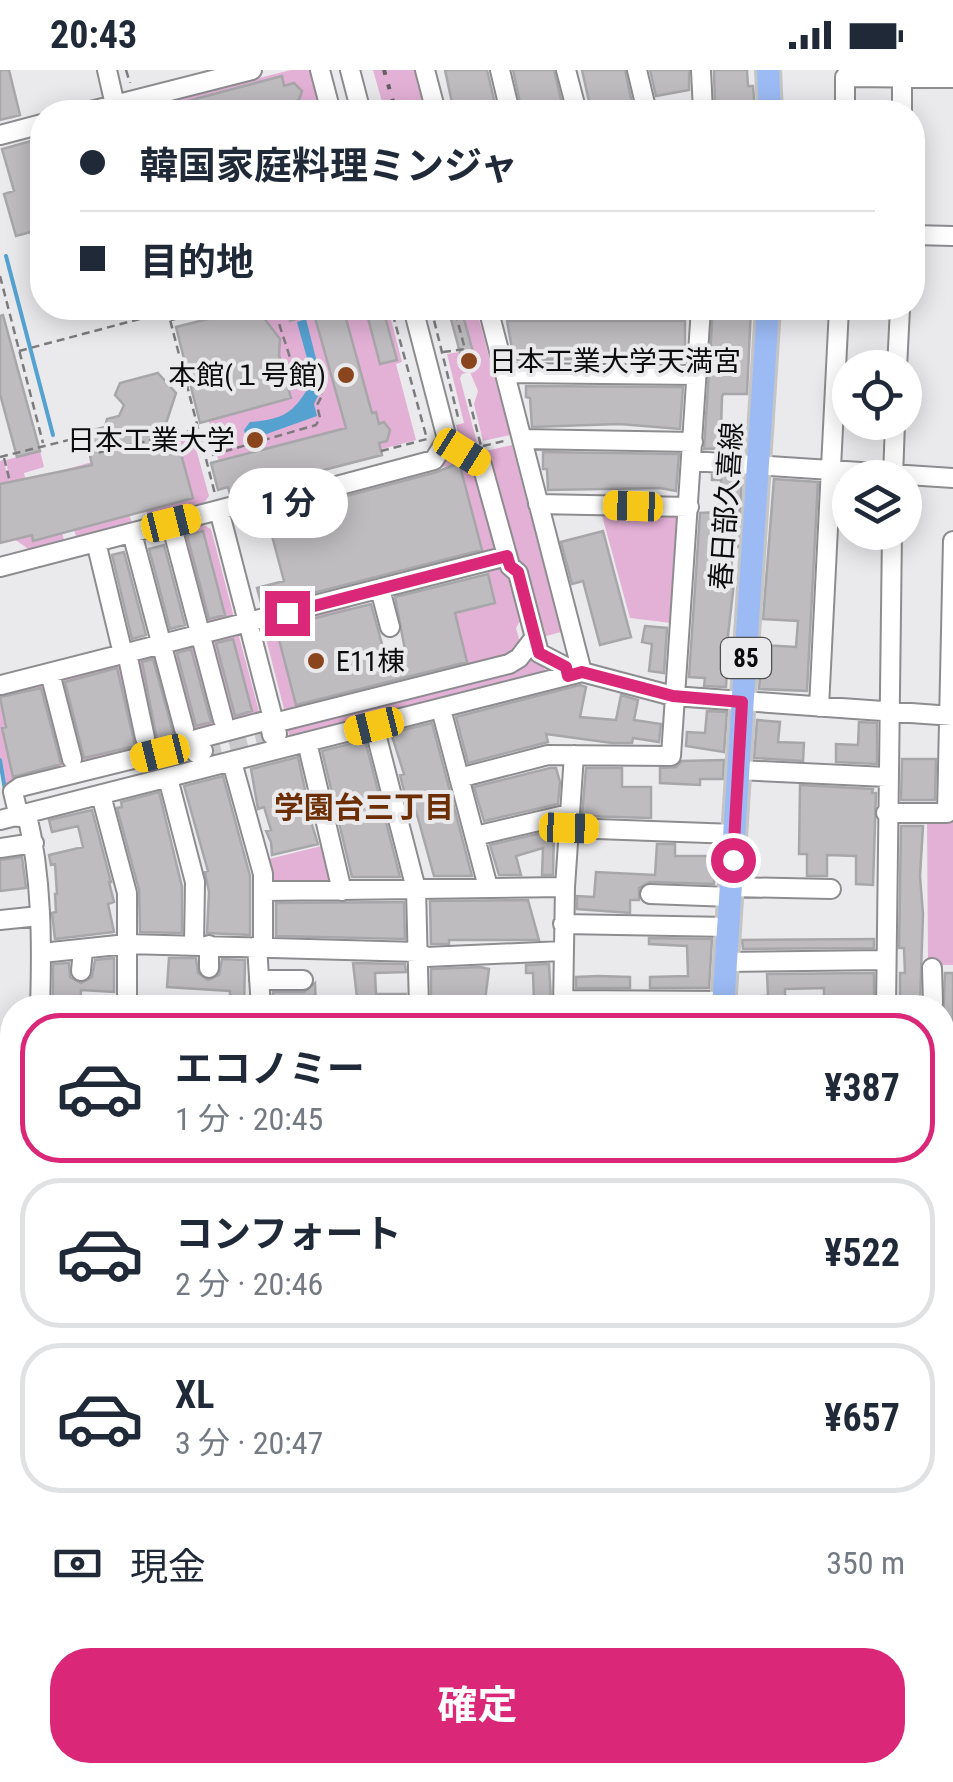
<!DOCTYPE html>
<html lang="ja">
<meta charset="utf-8">
<style>
:root{--surface:#fff;--page:#f6f6f7;--text:#1f2937;--muted:#747a83;--line:#e0e1e3;--accent:#db2777}
body{margin:0;font-family:"Roboto Condensed","Noto Sans JP",sans-serif;background:var(--page);color:var(--text);height:100vh;display:flex;flex-direction:column;font-size:38px;white-space:nowrap}
*{box-sizing:border-box;margin:0}
p{font-size:32px;color:var(--muted)}
.icon{flex:none;width:55px;height:55px;fill:none;stroke:currentColor;stroke-width:2;stroke-linecap:round;stroke-linejoin:round}
.map{position:relative;flex:1;overflow:hidden}
.side{position:absolute;left:0px;top:925px;width:955px;height:788px;display:flex;flex-direction:column;background:var(--surface);border-radius:40px 40px 0 0;box-shadow:0 5px 25px #0003}
.side>*{flex:none}
.hud{position:absolute;left:30px;top:30px;width:895px;height:220px;border-radius:40px;box-shadow:0 5px 25px #0003;display:grid;align-content:center;height:220px;padding:0 50px;background:var(--surface)}
.tools{position:absolute;left:832px;top:280px;display:grid;gap:20px}
.tools a{display:grid;place-items:center;width:90px;height:90px;border-radius:50%;background:var(--surface);box-shadow:0 5px 25px #0003;font-size:50px}
.end{position:absolute;width:45px;height:45px;margin:-22px;border:12px solid #db2777;background:#fff;box-shadow:0 0 0 5px #fff}
.from{border-radius:50%}
.bubble{position:absolute;height:70px;border-radius:35px;background:var(--surface);box-shadow:0 5px 25px #0003;font-size:32px;font-weight:700;line-height:70px;text-align:center}
.car{position:absolute;width:30px;height:60px;margin:-30px -15px;border-radius:12px;box-shadow:0 0 8px 2px #0007;background:linear-gradient(#f5c518 24%,#345 0 40%,#f5c518 0 76%,#345 0 86%,#f5c518 0)}
.hud b{display:flex;align-items:center;gap:35px;height:95px;font-size:38px}
.hud b+b{border-top:2px solid var(--line)}
.hud i{width:25px;height:25px;background:var(--text)}
ul{padding:18px 0 0;list-style:none}
li{display:flex;align-items:center;gap:30px;height:150px;margin:0 20px 15px;padding:0 30px;border:5px solid var(--line);border-radius:40px}
li div{flex:1}
li b{display:block;font-size:38px}
li em{font-style:normal;font-weight:700}
li.active{border-color:var(--accent)}
li>.icon{width:90px;height:90px;stroke-width:1.5}
.pay{display:flex;align-items:center;gap:25px;height:110px;padding:0 50px;font-size:38px}
.pay p{margin-inline-start:auto}
.action{display:flex;gap:20px;margin-top:auto;padding:20px 50px}
.action a{flex:1;height:115px;border-radius:40px;background:var(--accent);color:#fff;font-size:40px;font-weight:700;line-height:115px;text-align:center}
.status{display:flex;justify-content:space-between;align-items:center;height:70px;padding:0 50px;background:var(--surface);direction:ltr}
.status svg{height:28px;fill:currentColor}
.map>svg:first-child{display:block}
</style>
<div class="status"><b>20:43</b><svg viewBox="0 0 49 12"><path d="M0 12V9h3v3zM5 12V6h3v6zM10 12V3h3v9zM15 12V0h3v12zM26 1h20v11H26zM47 4h2v5h-2z"/></svg></div>
<div class="map">
<svg width="953" height="1712" viewBox="0 0 953 1712">
<rect width="100%" height="100%" fill="#eaeaed"/>
<!-- green -->
<path fill="#e3b0d6" d="M 291,0 L 315,0 L 310,2 L 320,42 L 287,42 L 279,14 L 169,42 L 133,40 Z
M 373,0 L 414,0 L 425,42 L 385,42 Z
M 280,238 L 331,238 L 368,364 L 221,401 L 187,263 Z
M 339,238 L 388,238 L 402,292 L 396,294 L 416,370 L 378,380 Z
M 461,238 L 476,238 L 510,365 L 483,371 L 474,334 L 478,321 L 470,302 L 462,304 L 460,308 L 477,373 L 466,375 L 460,371 L 456,355 L 464,353 L 447,284 L 472,280 Z
M 192,364 L 209,426 L 200,439 L 150,452 L 145,436 L 128,441 L 133,456 L 77,471 L 60,401 Z
M 512,375 L 561,562 L 546,566 L 529,505 L 513,493 L 476,383 Z
M 40,381 L 44,397 L 24,403 L 26,412 L 56,437 L 65,474 L 28,483 L 27,478 L 8,465 L 0,473 L 0,391 L 3,390 L 10,412 L 6,390 Z
M 446,382 L 479,397 L 501,478 L 484,489 L 459,393 L 393,410 Z
M 601,442 L 678,446 L 680,451 L 671,553 L 630,548 Z
M 200,453 L 211,459 L 235,551 L 203,559 L 177,459 Z
M 498,496 L 509,503 L 522,547 L 516,558 L 521,576 L 515,584 L 469,599 L 455,544 L 495,533 L 487,499 Z
M 350,535 L 372,624 L 286,647 L 263,557 Z
M 237,559 L 261,649 L 19,713 L 8,735 L 0,690 L 0,619 L 118,591 L 140,675 L 131,587 Z
M 529,585 L 543,594 L 546,603 L 290,669 L 287,657 Z
M 953,746 L 953,895 L 928,895 L 927,747 Z
M 325,775 L 335,811 L 331,815 L 271,812 L 269,789 Z"/>
<!-- water -->
<path fill="#55a2d1" d="M 306,249 L 323,316 L 314,334 L 317,346 L 247,371 L 244,360 L 250,352 C 287,349 294,342 313,310 L 297,252 Z"/>
<g fill="none" stroke-linecap="round" stroke-linejoin="round">
<!-- stream -->
<path stroke="#55a2d1" stroke-width="4" d="M 6,186 L 53,365
M 0,690 L 5,720"/>
</g>
<!-- building -->
<path fill="#bebcbf" stroke="#a7a6a9" stroke-width="2.5" d="M 0,0 L 9,0 L 20,45 L 0,50 Z
M 445,0 L 487,0 L 497,42 L 454,42 Z
M 513,0 L 554,0 L 564,42 L 522,42 Z
M 582,0 L 625,0 L 634,42 L 595,42 L 593,36 L 590,36 Z
M 650,0 L 689,0 L 689,20 L 656,26 Z
M 714,0 L 747,0 L 748,16 L 753,16 L 755,42 L 715,40 Z
M 282,6 L 284,16 L 294,13 L 302,21 L 299,30 L 292,32 L 295,42 L 158,42 L 157,39 Z
M 42,68 L 42,159 L 16,166 L 4,124 L 14,121 L 2,79 Z
M 252,238 L 256,238 L 280,269 L 279,285 L 291,328 L 200,353 L 176,257 Z
M 287,238 L 343,238 L 372,343 L 376,342 L 379,354 L 384,352 L 390,360 L 387,371 L 379,373 L 382,385 L 230,424 L 228,417 L 218,420 L 211,393 L 346,358 L 314,244 L 290,251 Z
M 448,238 L 461,238 L 477,297 L 465,301 Z
M 713,238 L 751,238 L 747,324 L 723,324 L 722,327 L 721,360 L 745,361 L 744,378 L 704,379 Z
M 384,243 L 397,290 L 380,294 L 368,248 Z
M 3,245 L 40,381 L 17,387 L 0,324 L 0,246 Z
M 507,251 L 685,251 L 685,290 L 669,290 L 669,286 L 622,289 L 622,285 L 597,284 L 575,285 L 575,289 L 514,290 Z
M 158,303 L 176,323 L 158,378 L 178,373 L 193,428 L 33,471 L 32,465 L 0,473 L 0,414 L 92,395 L 85,362 L 105,357 L 107,349 L 119,346 L 124,335 L 115,325 L 120,313 Z
M 526,316 L 683,317 L 680,359 L 619,354 L 532,357 L 530,328 L 526,327 Z
M 543,382 L 679,384 L 676,421 L 660,418 L 548,420 L 547,399 L 543,399 Z
M 456,394 L 460,396 L 482,480 L 262,536 L 257,518 L 284,511 L 267,447 L 437,402 Z
M 712,405 L 742,407 L 738,477 L 733,477 L 730,513 L 734,513 L 724,600 L 727,600 L 726,617 L 704,616 L 705,608 L 689,607 L 700,443 L 719,442 L 721,410 L 712,410 Z
M 774,409 L 818,412 L 807,621 L 759,619 L 763,575 L 796,577 L 798,551 L 763,549 Z
M 203,461 L 225,545 L 209,549 L 187,465 Z
M 603,461 L 631,567 L 600,575 L 583,511 L 572,514 L 561,472 Z
M 164,475 L 185,555 L 170,559 L 149,479 Z
M 124,482 L 146,565 L 132,569 L 112,485 Z
M 488,504 L 495,533 L 455,543 L 467,592 L 296,635 L 276,558 L 371,534 L 385,585 L 405,580 L 395,527 Z
M 645,556 L 667,558 L 664,603 L 649,601 L 652,574 L 642,572 Z
M 233,569 L 252,641 L 235,646 L 216,573 Z
M 191,579 L 211,652 L 196,656 L 177,583 Z
M 153,589 L 174,666 L 157,670 L 142,592 Z
M 117,598 L 135,676 L 84,688 L 65,612 Z
M 580,615 L 586,617 L 580,647 L 616,650 L 621,625 L 638,630 L 634,650 L 661,654 L 659,672 L 633,668 L 632,673 L 612,673 L 546,664 L 548,672 L 468,693 L 456,647 Z
M 41,618 L 61,694 L 13,707 L 2,658 L 6,657 L 0,627 Z
M 707,641 L 727,642 L 724,682 L 686,676 L 687,662 L 705,663 Z
M 757,650 L 780,652 L 778,672 L 804,673 L 803,691 L 754,688 Z
M 859,652 L 877,653 L 877,694 L 836,692 L 836,674 L 858,675 Z
M 432,653 L 447,710 L 472,806 L 434,806 L 418,748 L 410,724 L 405,725 L 400,705 L 404,704 L 391,663 Z
M 365,670 L 400,807 L 352,807 L 351,803 L 322,681 Z
M 298,687 L 306,724 L 303,726 L 318,774 L 272,785 L 271,772 L 266,761 L 271,760 L 264,737 L 258,739 L 251,699 Z
M 902,689 L 936,689 L 935,730 L 901,730 Z
M 724,690 L 723,709 L 700,709 L 700,715 L 660,713 L 660,698 L 676,697 L 682,691 Z
M 550,698 L 556,698 L 560,712 L 558,734 L 484,751 L 474,717 Z
M 586,698 L 622,698 L 622,717 L 651,717 L 651,748 L 582,746 Z
M 223,706 L 250,806 L 250,865 L 207,863 L 209,822 L 205,802 L 208,801 L 184,716 Z
M 800,715 L 873,719 L 872,723 L 876,723 L 873,815 L 856,814 L 856,786 L 827,785 L 827,806 L 807,806 L 807,784 L 799,784 Z
M 159,722 L 182,817 L 182,863 L 140,862 L 139,820 L 117,738 L 122,737 L 121,732 Z
M 92,740 L 111,812 L 109,812 L 114,832 L 108,834 L 114,862 L 55,869 L 52,843 L 56,842 L 55,824 L 57,824 L 55,794 L 51,795 L 49,785 L 83,777 L 78,756 L 52,762 L 49,750 Z
M 901,756 L 923,756 L 920,806 L 923,844 L 920,933 L 900,933 L 900,903 L 905,903 L 904,878 L 899,878 Z
M 554,760 L 553,805 L 542,805 L 543,778 L 516,786 L 521,805 L 499,805 L 490,775 Z
M 657,774 L 675,774 L 675,786 L 715,786 L 714,814 L 650,812 L 639,818 L 639,830 L 630,830 L 630,843 L 577,839 L 577,826 L 594,827 L 596,802 L 655,805 Z
M 22,787 L 26,818 L 0,821 L 0,790 Z
M 528,830 L 539,870 L 449,870 L 449,874 L 431,874 L 430,831 Z
M 404,832 L 405,869 L 276,866 L 276,833 Z
M 649,868 L 712,869 L 709,918 L 650,918 L 650,907 L 688,906 L 687,876 L 649,874 Z
M 874,869 L 874,878 L 743,879 L 742,870 Z
M 114,888 L 114,922 L 81,920 L 80,938 L 53,938 L 53,894 L 69,893 L 70,907 L 81,913 L 92,907 L 95,890 Z
M 169,888 L 196,888 L 198,903 L 208,910 L 219,905 L 222,889 L 245,890 L 244,938 L 230,938 L 230,921 L 167,917 Z
M 353,893 L 405,894 L 406,902 L 375,903 L 376,924 L 406,924 L 405,938 L 386,938 L 386,934 L 358,936 Z
M 549,894 L 551,931 L 534,932 L 533,903 L 526,903 L 526,895 Z
M 480,897 L 489,899 L 484,938 L 431,937 L 431,899 Z
M 874,903 L 874,938 L 857,938 L 857,933 L 824,934 L 824,918 L 785,919 L 785,938 L 762,938 L 762,926 L 768,926 L 767,904 Z
M 945,903 L 953,903 L 953,977 L 942,977 Z
M 598,906 L 630,907 L 630,918 L 576,918 L 576,907 Z
M 315,913 L 316,938 L 273,938 L 273,922 L 304,922 Z
M 12,1111 L 12,1164 L 0,1165 L 0,1113 Z
M 12,1294 L 12,1341 L 2,1342 L 0,1296 Z
M 12,1393 L 12,1496 L 0,1498 L 0,1483 L 5,1482 L 0,1454 L 0,1420 L 4,1419 L 0,1396 Z
M 942,1639 L 951,1639 L 953,1673 L 953,1708 L 942,1709 Z"/>
<g fill="none" stroke-linecap="round" stroke-linejoin="round">
<!-- minor-tunnel -->
<path stroke="#c9c9cb" stroke-width="18" stroke-dasharray="18 9" stroke-linecap="butt" d="M 203,681 L 263,666"/>
<!-- minor casing -->
<g stroke="#8d8d90" stroke-width="22">
<path id="minor" d="M 107,0 L 115,35
M 320,0 L 331,42
M 350,0 L 361,42
M 425,0 L 436,42
M 500,0 L 510,42
M 566,0 L 577,42
M 637,0 L 647,42
M 701,0 L 703,42
M 902,7 L 902,42
M 87,42 L 252,0
M 845,42 L 845,7 L 953,8
M 0,65 L 42,54
M 912,165 L 953,166
M 488,238 L 582,602
M 488,238 L 701,239
M 897,298 L 900,238
M 505,303 L 697,305
M 522,369 L 693,372
M 445,372 L 482,395 L 510,496 L 518,503 L 539,583 L 566,597 L 568,605
M 692,391 L 953,408
M 893,408 L 895,352
M 538,434 L 689,437
M 219,440 L 277,664
M 171,453 L 223,650
M 132,463 L 184,659
M 96,472 L 123,584
M 0,497 L 249,432 L 258,437 L 434,390 L 447,369 L 413,238
M 380,519 L 390,557
M 127,583 L 145,668
M 50,603 L 72,689
M 1,615 L 507,486
M 819,637 L 839,238
M 441,639 L 488,817
M 274,653 L 509,594 L 519,588 L 535,567
M 374,656 L 416,819 L 419,938
M 307,672 L 342,821
M 194,674 L 197,669 L 269,650 L 272,665
M 232,692 L 263,804 L 263,877
M 738,700 L 887,707
M 168,708 L 195,812 L 194,874
M 459,708 L 548,685 L 671,686 L 701,238
M 101,725 L 127,823 L 127,938
M 886,743 L 947,743 L 953,471
M 27,745 C 42,807 42,874 40,938
M 19,747 L 13,722 L 20,717 L 194,674 L 196,683 L 203,681
M 0,750 L 582,602 L 673,626 L 953,646
M 569,758 L 735,764
M 475,766 L 569,744
M 0,778 L 34,773
M 731,817 L 831,819
M 263,821 L 565,817
M 650,824 L 731,827
M 0,850 L 39,846
M 563,854 L 729,857
M 257,876 L 261,938
M 42,883 L 127,874 L 418,882 L 426,887 L 563,881
M 726,892 L 886,890
M 209,898 L 209,875
M 932,898 L 933,933
M 81,901 L 83,879
M 259,910 L 303,910
M 563,930 L 723,931
M 563,938 L 565,817 L 574,685
M 886,938 L 892,462
M 0,1018 L 12,1017
M 942,1055 L 953,1055
M 942,1218 L 953,1219
M 0,1264 L 12,1262
M 942,1279 L 953,1279
M 0,1355 L 12,1353
M 942,1465 L 953,1465
M 942,1538 L 953,1537
M 0,1696 L 12,1696
M 24,1700 L 24,1712
M 91,1700 L 93,1712
M 209,1700 L 211,1712
M 433,1700 L 433,1712
M 560,1700 L 560,1712
M 806,1700 L 806,1712
M 926,1700 L 926,1712
M 470,1712 L 520,1709"/>
</g>
<!-- major casing -->
<g stroke="#c5c5c5" stroke-width="28">
<path id="major" d="M 768,0 L 770,42
M 723,938 L 768,238
M 672,1712 L 673,1700"/>
</g>
<!-- path -->
<path stroke="#7c7c7e" stroke-width="2.5" stroke-dasharray="8 5" stroke-linecap="butt" d="M 126,0 L 130,13
M 0,206 L 43,373
M 167,238 L 215,424
M 431,238 L 459,351
M 434,242 L 445,238
M 171,250 L 218,238
M 19,281 L 166,242
M 443,282 L 465,279 L 454,238
M 469,329 L 481,376
M 483,376 L 504,371
M 381,381 L 427,369 L 391,238
M 212,385 L 316,355 L 320,348 L 317,335 L 323,324 L 301,311 L 295,303 L 274,238
M 0,387 L 93,364 L 97,383 L 197,359
M 4,388 L 10,412"/>
<!-- minor -->
<use href="#minor" stroke="#fff" stroke-width="18"/>
<!-- major -->
<use href="#major" stroke="#9cbbf5" stroke-width="22"/>
<!-- rail -->
<path stroke="#616163" stroke-width="4" stroke-dasharray="5 10" stroke-linecap="butt" d="M 384,0 L 396,42"/>
</g>
<g fill="none" stroke-linecap="round" stroke-linejoin="round">
<!-- route -->
<path stroke="#db2777" stroke-width="12" d="M 287,543 L 507,486 L 510,496 L 518,502 L 539,583 L 566,597 L 568,606 L 582,602 L 673,626 L 742,632 L 733,790"/>
</g>
<!-- markers -->
<g fill="#8a451c" stroke="#eaeaed" stroke-width="4">
<circle cx="469" cy="291" r="10"/>
<circle cx="346" cy="305" r="10"/>
<circle cx="255" cy="370" r="10"/>
<circle cx="316" cy="591" r="10"/>
</g>
<g text-anchor="middle" stroke-width="8" stroke-linejoin="round" paint-order="stroke">
<!-- shield labels -->
<rect fill="#eaeaed" stroke="#4f4f50" stroke-width="2.5" x="721" y="568" width="50" height="40" rx="8"/>
<g font-size="25" font-weight="bold" fill="#0c0c0d">
<text x="746" y="597">85</text>
</g>
<!-- poi labels -->
<g font-size="28" fill="#0c0c0d" stroke="#eaeaed" text-anchor="start">
<text x="489" y="301">日本工業大学天満宮</text>
<text x="326" y="315" text-anchor="end">本館(１号館)</text>
<text x="235" y="380" text-anchor="end">日本工業大学</text>
<text x="336" y="601">E11棟</text>
</g>
<!-- street labels -->
<g font-size="28" fill="#0c0c0d" stroke="#eaeaed">
<text transform="translate(726 436) rotate(-86)" y="10">春日部久喜線</text>
</g>
<!-- neighbourhood labels -->
<g font-size="30" font-weight="bold" fill="#6c2f05" stroke="#eaeaed">
<text x="364" y="748">学園台三丁目</text>
</g>
</g>
</svg>
<div class="tools">
<a><svg class="icon" aria-label="locate" viewBox="0 0 24 24"><circle cx="12" cy="12" r="6"/><path d="M12 2v4M12 18v4M2 12h4M18 12h4"/></svg></a>
<a><svg class="icon" aria-label="layers" viewBox="0 0 24 24"><path d="M12 4l9 5-9 5-9-5zM3 14l9 5 9-5"/></svg></a>
</div>
<i class="end from" style="left:733px;top:790px"></i>
<i class="end" style="left:287px;top:543px"></i>
<div class="bubble" style="left:228px;top:398px;width:120px">1 分</div>
<i class="car" style="left:462px;top:382px;rotate:122deg"></i>
<i class="car" style="left:633px;top:436px;rotate:272deg"></i>
<i class="car" style="left:171px;top:453px;rotate:76deg"></i>
<i class="car" style="left:374px;top:656px;rotate:256deg"></i>
<i class="car" style="left:160px;top:683px;rotate:256deg"></i>
<i class="car" style="left:569px;top:758px;rotate:92deg"></i>
<div class="hud">
<b><i class="from"></i>韓国家庭料理ミンジャ</b>
<b><i></i>目的地</b>
</div>
<section class="side">
<ul>
<li class="active"><svg class="icon" aria-label="car" viewBox="0 0 24 24"><path d="M5 17H2v-5l4-1 3-4h7l3 4 3 1v5h-3M9 17h6M6 11h13"/><circle cx="7" cy="17" r="2"/><circle cx="17" cy="17" r="2"/></svg><div><b>エコノミー</b><p>1 分 · 20:45</p></div><em>¥387</em></li>
<li><svg class="icon" aria-label="car" viewBox="0 0 24 24"><path d="M5 17H2v-5l4-1 3-4h7l3 4 3 1v5h-3M9 17h6M6 11h13"/><circle cx="7" cy="17" r="2"/><circle cx="17" cy="17" r="2"/></svg><div><b>コンフォート</b><p>2 分 · 20:46</p></div><em>¥522</em></li>
<li><svg class="icon" aria-label="car" viewBox="0 0 24 24"><path d="M5 17H2v-5l4-1 3-4h7l3 4 3 1v5h-3M9 17h6M6 11h13"/><circle cx="7" cy="17" r="2"/><circle cx="17" cy="17" r="2"/></svg><div><b>XL</b><p>3 分 · 20:47</p></div><em>¥657</em></li>
</ul>
<div class="pay"><svg class="icon" aria-label="cash" viewBox="0 0 24 24"><path d="M3 7h18v10H3z"/><circle cx="12" cy="12" r="2"/></svg>現金<p>350 m</p></div>
<div class="action"><a>確定</a></div>
</section>
</div>
